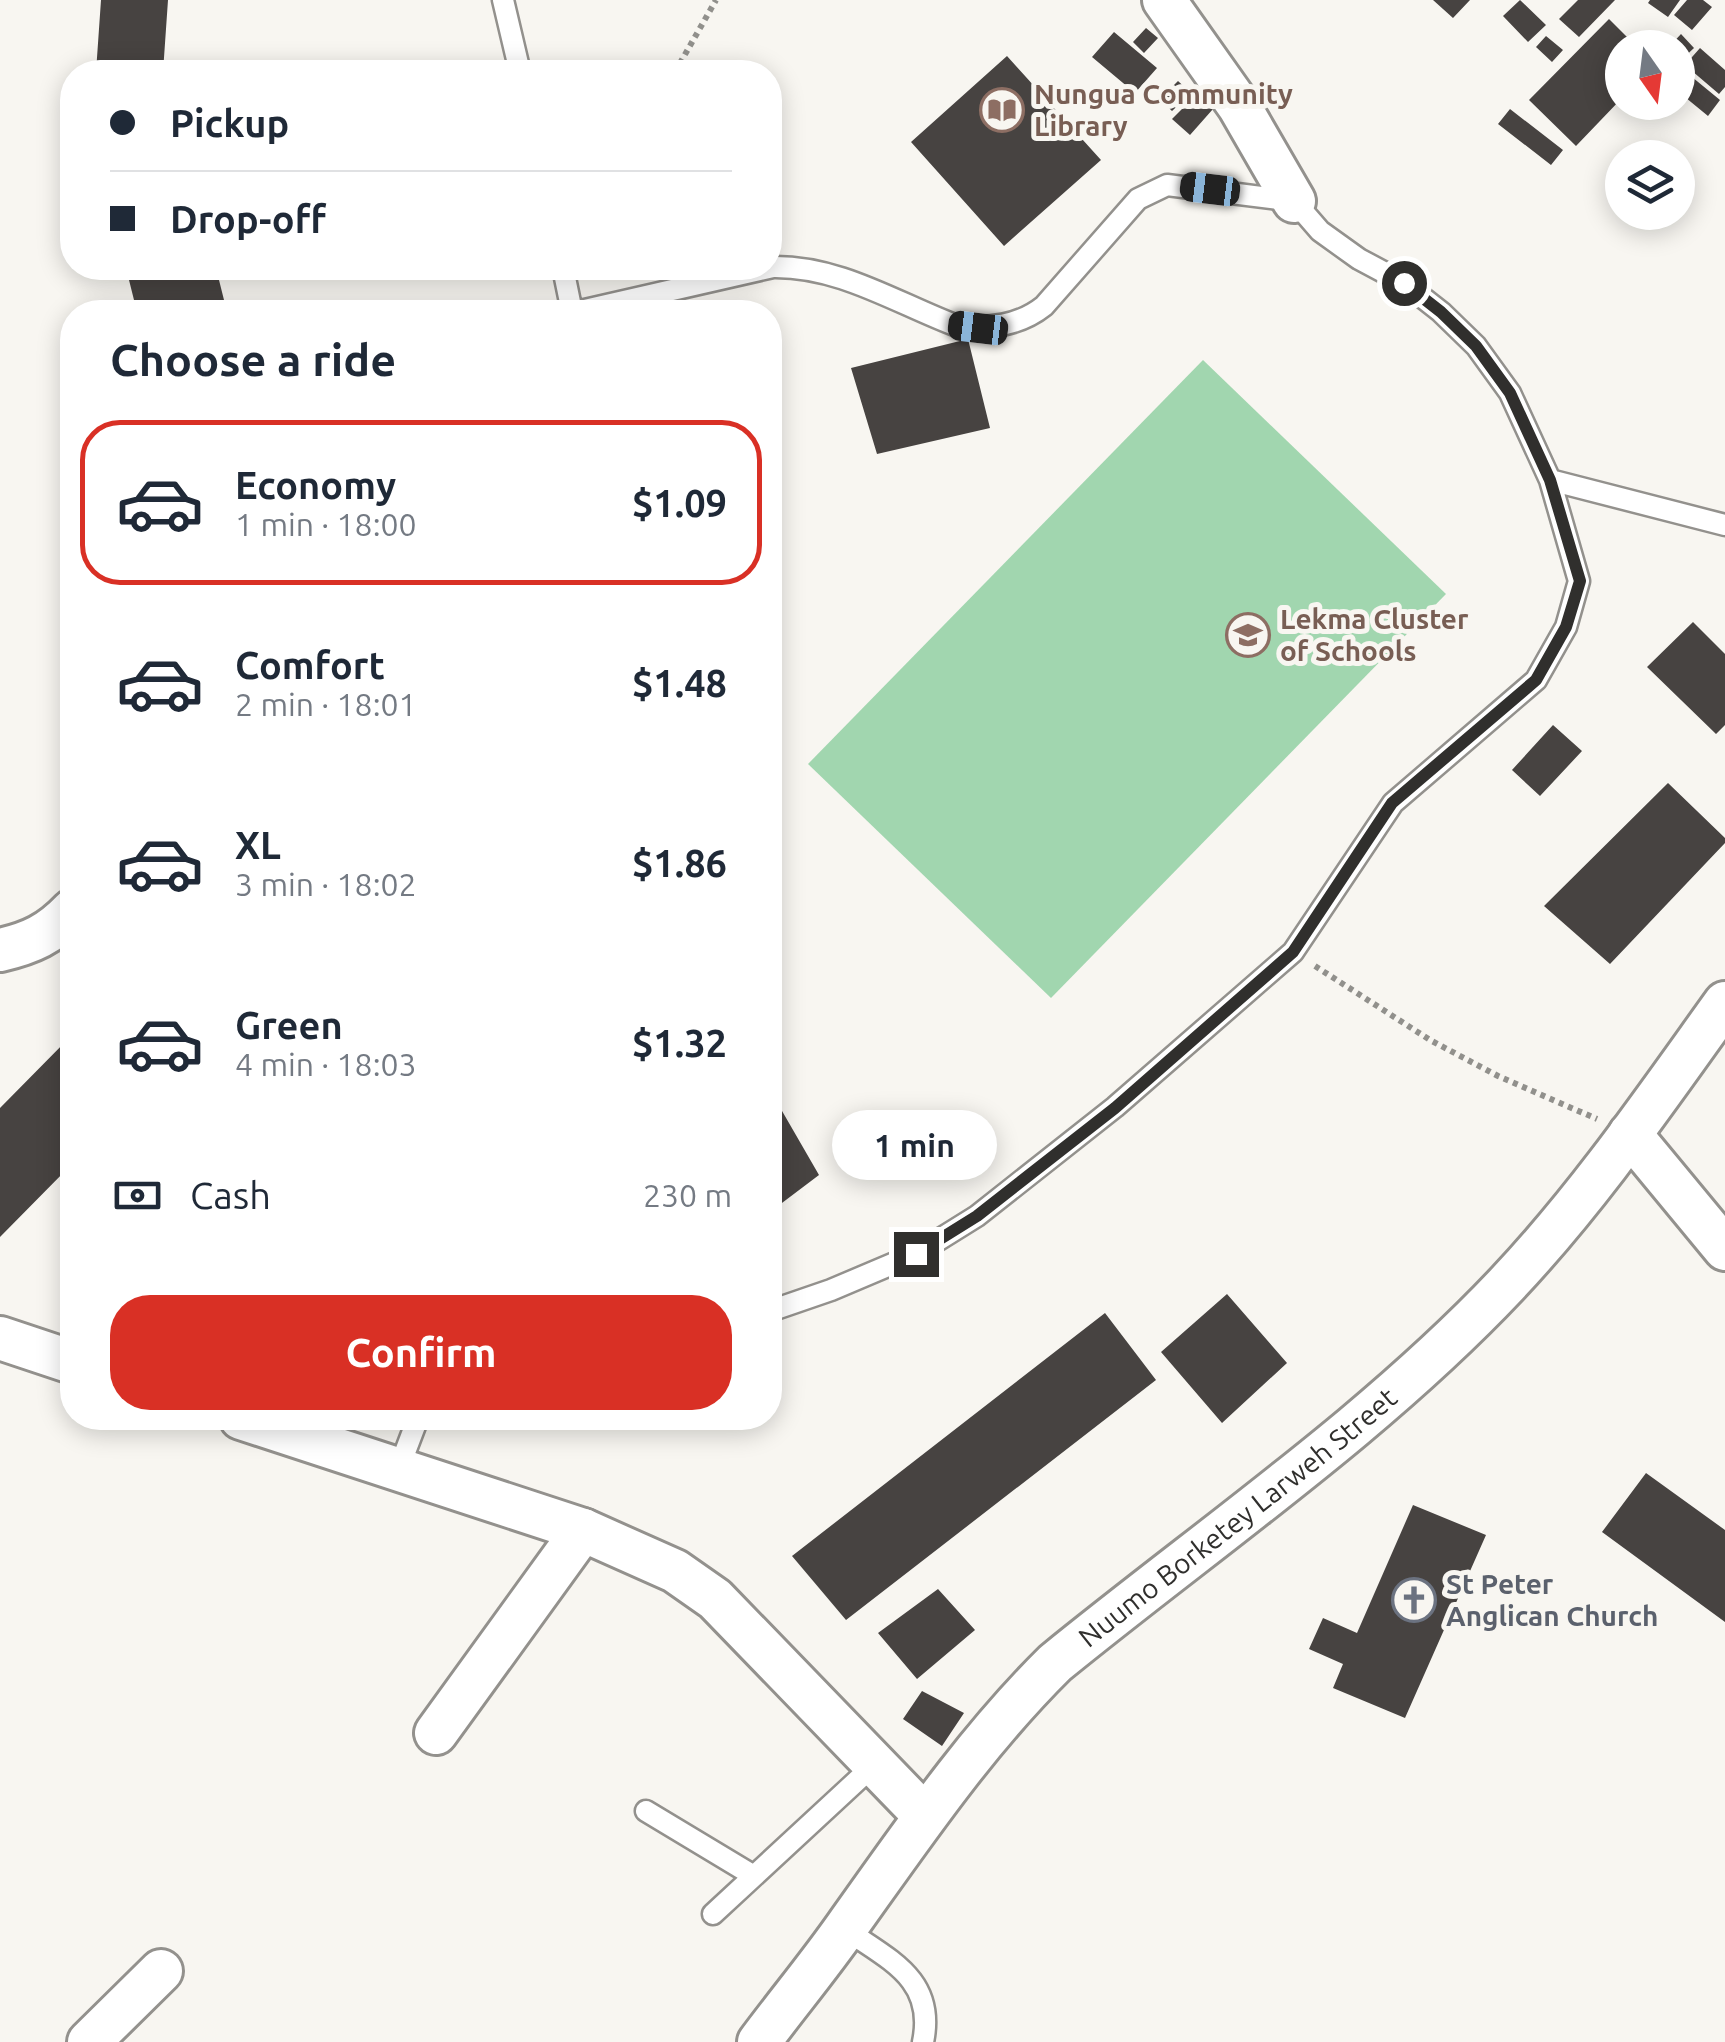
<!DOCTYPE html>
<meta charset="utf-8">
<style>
:root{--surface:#fff;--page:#f2f2f3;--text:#1f2937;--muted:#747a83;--line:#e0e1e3;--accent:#d93025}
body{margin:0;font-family:Ubuntu,sans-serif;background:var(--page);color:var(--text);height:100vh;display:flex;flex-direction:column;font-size:38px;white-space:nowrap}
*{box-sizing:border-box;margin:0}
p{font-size:32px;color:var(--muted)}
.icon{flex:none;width:55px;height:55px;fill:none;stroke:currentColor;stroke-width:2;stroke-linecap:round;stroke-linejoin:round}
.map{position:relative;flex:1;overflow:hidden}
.panel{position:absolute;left:60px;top:300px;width:722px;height:1130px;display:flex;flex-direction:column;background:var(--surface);border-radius:40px;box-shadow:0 5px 25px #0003}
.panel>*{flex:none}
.banner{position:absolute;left:60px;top:60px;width:722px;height:220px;border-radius:40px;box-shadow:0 5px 25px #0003;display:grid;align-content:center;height:220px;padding:0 50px;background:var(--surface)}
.needle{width:65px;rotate:166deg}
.buttons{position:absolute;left:1605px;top:30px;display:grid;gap:20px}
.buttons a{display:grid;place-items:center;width:90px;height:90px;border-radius:50%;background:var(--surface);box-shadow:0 5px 25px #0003;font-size:50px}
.end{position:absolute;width:45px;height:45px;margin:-22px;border:12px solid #302f2d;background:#fff;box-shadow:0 0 0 5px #fff}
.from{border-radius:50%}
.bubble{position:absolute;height:70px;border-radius:35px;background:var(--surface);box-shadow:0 5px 25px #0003;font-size:32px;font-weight:600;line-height:70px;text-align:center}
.car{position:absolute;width:30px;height:60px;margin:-30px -15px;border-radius:12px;box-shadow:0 0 8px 2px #0007;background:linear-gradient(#222 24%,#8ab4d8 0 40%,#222 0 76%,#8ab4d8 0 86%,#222 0)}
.banner b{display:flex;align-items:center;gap:35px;height:95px;font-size:38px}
.banner b+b{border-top:2px solid var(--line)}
.banner i{width:25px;height:25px;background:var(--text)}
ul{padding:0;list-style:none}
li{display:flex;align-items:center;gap:30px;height:165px;margin:0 20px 15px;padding:0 30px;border:5px solid transparent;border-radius:40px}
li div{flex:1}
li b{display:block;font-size:38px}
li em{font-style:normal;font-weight:600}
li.active{border-color:var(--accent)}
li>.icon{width:90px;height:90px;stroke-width:1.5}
h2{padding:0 50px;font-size:45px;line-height:120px}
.pay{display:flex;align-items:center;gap:25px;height:110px;padding:0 50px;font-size:38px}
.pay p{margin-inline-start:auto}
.primary-button{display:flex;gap:20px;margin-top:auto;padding:20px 50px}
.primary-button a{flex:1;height:115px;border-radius:40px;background:var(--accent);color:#fff;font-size:40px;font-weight:600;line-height:115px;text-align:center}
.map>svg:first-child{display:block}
</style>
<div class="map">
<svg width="1725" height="2042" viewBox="0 0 1725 2042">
<rect width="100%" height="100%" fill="#f8f6f1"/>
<!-- green -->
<path fill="#a1d6af" d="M 1203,360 L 1446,594 L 1051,998 L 808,764 Z"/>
<!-- building -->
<path fill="#474341" d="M 101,0 L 168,0 L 163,72 L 96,72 Z
M 1433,0 L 1470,0 L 1453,18 Z
M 1520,0 L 1546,25 L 1528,42 L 1503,16 Z
M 1578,0 L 1615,0 L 1579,37 L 1559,19 Z
M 1650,0 L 1680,0 L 1668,17 L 1648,3 Z
M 1687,0 L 1703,0 L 1712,7 L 1692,30 L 1674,15 Z
M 1609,19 L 1638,48 L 1622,48 L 1622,98 L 1576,146 L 1529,100 Z
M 1146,28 L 1158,38 L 1144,53 L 1133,42 Z
M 1114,32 L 1157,68 L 1135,93 L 1092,57 Z
M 1681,34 L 1694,48 L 1678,63 L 1678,48 L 1668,48 Z
M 1546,36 L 1563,50 L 1552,62 L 1536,47 Z
M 1700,48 L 1725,70 L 1725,87 L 1719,94 L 1685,65 Z
M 1007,56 L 1101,160 L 1004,246 L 911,142 Z
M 1692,77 L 1720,100 L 1708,116 L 1680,93 Z
M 1178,81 L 1191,93 L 1172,111 L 1160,99 Z
M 1197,94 L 1213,109 L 1190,135 L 1172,119 Z
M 1510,109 L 1563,150 L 1551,165 L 1498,124 Z
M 126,268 L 216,268 L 227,312 L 137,312 Z
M 968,339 L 990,428 L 877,454 L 851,368 Z
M 1693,622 L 1725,654 L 1725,725 L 1716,734 L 1647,667 Z
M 1553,725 L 1582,751 L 1540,796 L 1512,770 Z
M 1668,783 L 1725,838 L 1725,843 L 1610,964 L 1544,906 Z
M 72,1035 L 72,1164 L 0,1237 L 0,1108 Z
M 778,1104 L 819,1175 L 770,1212 L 770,1109 Z
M 1227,1294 L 1287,1363 L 1222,1423 L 1161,1352 Z
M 1105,1313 L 1156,1380 L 846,1620 L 792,1556 Z
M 1646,1473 L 1725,1530 L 1725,1622 L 1602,1532 Z
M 1413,1505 L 1486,1535 L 1405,1718 L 1333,1688 L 1343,1664 L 1309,1649 L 1323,1618 L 1357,1633 Z
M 938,1589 L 975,1630 L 917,1679 L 878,1633 Z
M 922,1691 L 964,1713 L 942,1746 L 903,1719 Z"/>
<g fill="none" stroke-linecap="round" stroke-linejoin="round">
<!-- lane casing -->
<g stroke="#93918d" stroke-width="25">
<path id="lane" d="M 503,0 L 520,72
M 563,268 L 572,312
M 576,312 L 773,267 C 840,266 896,303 957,326 C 989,329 1019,326 1044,306 L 1138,199 L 1167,185 L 1294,201 L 1320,231 L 1359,259 L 1404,283 L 1441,312 L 1476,346 L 1510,393 L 1550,480 L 1579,581 L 1566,627 L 1536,680 L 1393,803 L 1293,952 L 1115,1107 L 977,1216 L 916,1254 L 831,1290 L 770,1311
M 1550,480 L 1725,525
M 399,1468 L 418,1418
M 646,1811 L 754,1876
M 713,1914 L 875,1764
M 845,1929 C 889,1960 936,1979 923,2042"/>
</g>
<!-- street casing -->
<g stroke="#93918d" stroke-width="48">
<g id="street">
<path d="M 1164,0 L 1239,106 L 1294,201"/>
<path d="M 0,950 C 31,943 50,934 72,911"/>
<path d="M 1630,1134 L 1725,1249"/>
<path d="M 0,1338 L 72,1362"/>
<path d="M 241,1418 L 583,1530 L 675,1571 L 715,1599 L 924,1815"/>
<path d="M 436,1733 L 583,1530"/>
<path d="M 89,2042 L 161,1971"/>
<path id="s1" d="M 759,2042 C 788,2003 819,1966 847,1926 C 912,1835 975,1742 1055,1663 C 1207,1539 1373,1426 1507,1284 C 1589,1197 1656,1099 1725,1003"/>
</g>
</g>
<!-- path -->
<path stroke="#91908c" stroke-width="6" stroke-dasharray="5 5" stroke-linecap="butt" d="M 675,72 L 716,0
M 1315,966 L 1430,1040 L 1498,1076 L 1597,1119"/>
<!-- lane -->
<use href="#lane" stroke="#fff" stroke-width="20"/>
<!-- street -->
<use href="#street" stroke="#fff" stroke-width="42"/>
</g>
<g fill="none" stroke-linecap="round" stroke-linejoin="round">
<!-- route -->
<path stroke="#302f2d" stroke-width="12" d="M 916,1254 L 977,1216 L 1115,1108 L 1293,952 L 1392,803 L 1536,680 L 1566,627 L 1580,581 L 1550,480 L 1510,393 L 1476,346 L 1441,312 L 1404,283"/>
</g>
<!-- icons -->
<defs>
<g id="library-ring" transform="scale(2.25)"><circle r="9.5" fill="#f8f6f1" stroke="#8d6e63" stroke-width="1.5"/><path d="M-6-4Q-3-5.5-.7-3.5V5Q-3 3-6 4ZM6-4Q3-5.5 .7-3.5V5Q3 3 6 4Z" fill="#8d6e63"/></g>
<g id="school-ring" transform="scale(2.25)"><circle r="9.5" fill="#f8f6f1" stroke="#8d6e63" stroke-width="1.5"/><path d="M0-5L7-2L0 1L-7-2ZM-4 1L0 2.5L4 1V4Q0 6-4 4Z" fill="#8d6e63"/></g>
<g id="church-ring" transform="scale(2.25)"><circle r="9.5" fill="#f8f6f1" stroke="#6b7280" stroke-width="1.5"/><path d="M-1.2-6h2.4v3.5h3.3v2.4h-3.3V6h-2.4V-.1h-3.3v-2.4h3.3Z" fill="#6b7280"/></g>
</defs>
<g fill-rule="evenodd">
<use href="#library-ring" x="1002" y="110"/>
<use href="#school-ring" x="1248" y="635"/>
<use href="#church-ring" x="1414" y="1600"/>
</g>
<g text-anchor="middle" stroke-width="10" stroke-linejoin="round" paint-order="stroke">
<!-- education labels -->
<g font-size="28" font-weight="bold" fill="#785e54" stroke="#f8f6f1" text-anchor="start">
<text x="1034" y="104">Nungua Community<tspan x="1034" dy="32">Library</tspan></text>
<text x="1280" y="629">Lekma Cluster<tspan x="1280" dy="32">of Schools</tspan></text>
</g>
<!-- street labels -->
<g font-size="28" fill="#302f2d" stroke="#f8f6f1">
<text dy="10" stroke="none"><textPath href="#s1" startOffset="715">Nuumo Borketey Larweh Street</textPath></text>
</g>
<!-- worship labels -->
<g font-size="28" font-weight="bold" fill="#5b616d" stroke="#f8f6f1" text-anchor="start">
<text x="1446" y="1594">St Peter<tspan x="1446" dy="32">Anglican Church</tspan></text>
</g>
</g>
</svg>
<div class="buttons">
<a><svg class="needle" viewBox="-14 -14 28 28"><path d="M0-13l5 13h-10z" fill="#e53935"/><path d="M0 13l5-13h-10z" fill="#747a83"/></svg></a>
<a><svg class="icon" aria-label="layers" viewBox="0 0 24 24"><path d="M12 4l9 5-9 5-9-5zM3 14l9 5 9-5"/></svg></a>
</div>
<i class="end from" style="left:1404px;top:283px"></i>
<i class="end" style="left:916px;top:1254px"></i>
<div class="bubble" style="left:832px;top:1110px;width:165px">1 min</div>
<i class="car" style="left:1210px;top:189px;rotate:277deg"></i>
<i class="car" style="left:978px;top:328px;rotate:277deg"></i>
<div class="banner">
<b><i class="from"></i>Pickup</b>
<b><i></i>Drop-off</b>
</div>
<section class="panel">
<h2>Choose a ride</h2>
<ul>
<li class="active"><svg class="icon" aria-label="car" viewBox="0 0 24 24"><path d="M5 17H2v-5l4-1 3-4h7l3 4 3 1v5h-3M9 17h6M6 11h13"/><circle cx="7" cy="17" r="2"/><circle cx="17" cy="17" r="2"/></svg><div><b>Economy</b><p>1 min · 18:00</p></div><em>$1.09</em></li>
<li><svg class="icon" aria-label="car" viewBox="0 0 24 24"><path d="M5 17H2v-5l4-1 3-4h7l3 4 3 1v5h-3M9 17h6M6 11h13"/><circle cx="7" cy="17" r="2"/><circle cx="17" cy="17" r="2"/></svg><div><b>Comfort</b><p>2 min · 18:01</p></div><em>$1.48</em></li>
<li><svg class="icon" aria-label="car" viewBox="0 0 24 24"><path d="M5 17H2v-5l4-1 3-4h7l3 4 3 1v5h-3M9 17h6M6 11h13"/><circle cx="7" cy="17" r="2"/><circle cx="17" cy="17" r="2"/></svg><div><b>XL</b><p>3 min · 18:02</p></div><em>$1.86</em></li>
<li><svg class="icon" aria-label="car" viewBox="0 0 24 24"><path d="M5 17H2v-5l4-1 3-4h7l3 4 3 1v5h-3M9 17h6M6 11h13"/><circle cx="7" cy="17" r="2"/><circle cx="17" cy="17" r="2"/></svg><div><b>Green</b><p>4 min · 18:03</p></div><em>$1.32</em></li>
</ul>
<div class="pay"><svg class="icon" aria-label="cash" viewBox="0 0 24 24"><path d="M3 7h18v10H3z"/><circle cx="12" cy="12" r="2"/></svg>Cash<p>230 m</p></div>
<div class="primary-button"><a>Confirm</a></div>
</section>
</div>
